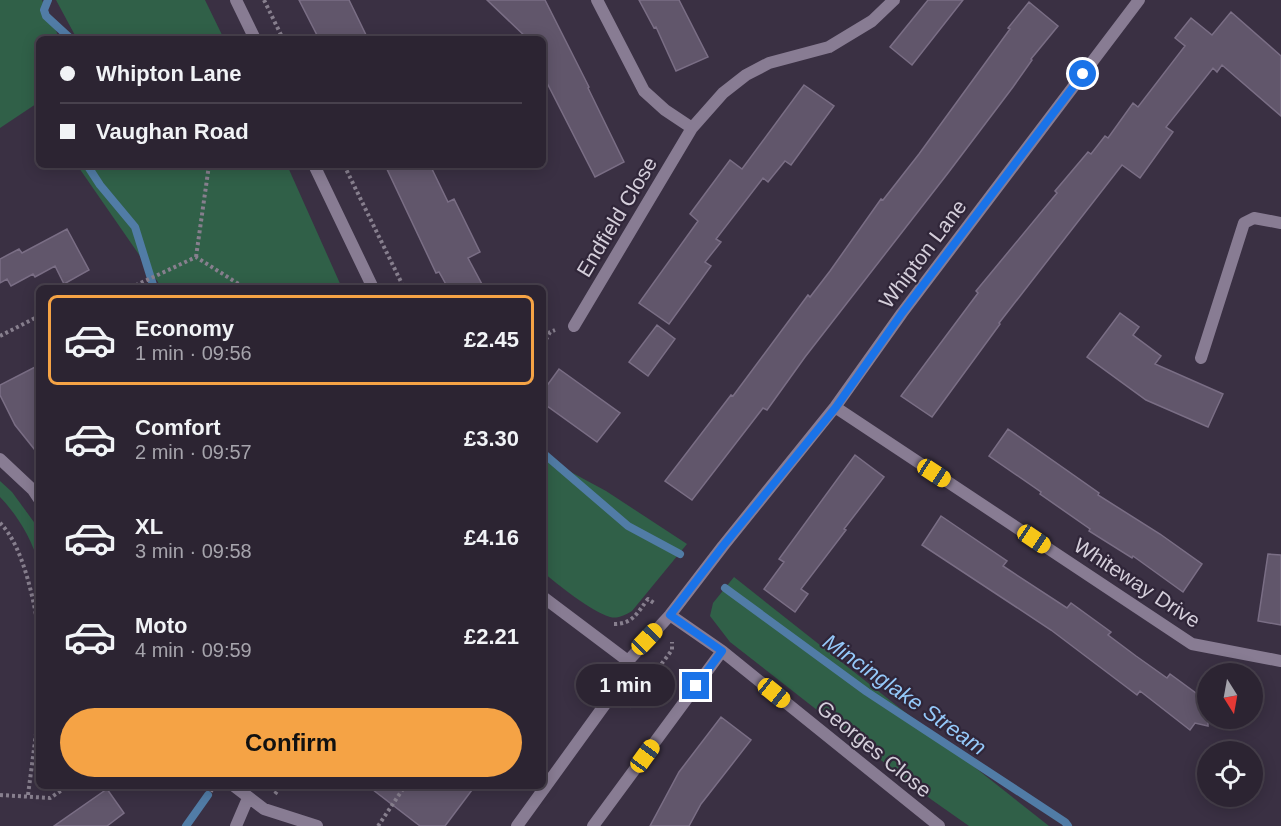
<!DOCTYPE html>
<meta charset="utf-8">
<style>
:root{--surface:#2c2432;--page:#38303e;--text:#f1f3f6;--muted:#a6a4ac;--line:#48414d;--accent:#f5a345}
body{margin:0;font-family:Helvetica,sans-serif;background:var(--page);color:var(--text);height:100vh;display:flex;flex-direction:column;font-size:22px;white-space:nowrap}
*{box-sizing:border-box;margin:0}
p{font-size:20px;color:var(--muted)}
.icon{flex:none;width:33px;height:33px;fill:none;stroke:currentColor;stroke-width:2;stroke-linecap:round;stroke-linejoin:round}
.map{position:relative;flex:1;overflow:hidden}
.panel{position:absolute;left:36px;top:285px;width:510px;height:504px;display:flex;flex-direction:column;background:var(--surface);border-radius:9px;box-shadow:0 3px 15px #0003,0 0 0 2px var(--line)}
.panel>*{flex:none}
.banner{position:absolute;left:36px;top:36px;width:510px;height:132px;border-radius:9px;box-shadow:0 3px 15px #0003,0 0 0 2px var(--line);display:grid;align-content:center;height:132px;padding:0 24px;background:var(--surface)}
.needle{width:39px;rotate:169deg}
.fabs{position:absolute;left:1197px;top:663px;display:grid;gap:12px}
.fabs a{display:grid;place-items:center;width:66px;height:66px;border-radius:50%;background:var(--surface);box-shadow:0 3px 15px #0003,0 0 0 2px var(--line);font-size:30px}
.end{position:absolute;width:27px;height:27px;margin:-14px;border:8px solid #1a73e8;background:#fff;box-shadow:0 0 0 3px #fff}
.from{border-radius:50%}
.bubble{position:absolute;height:42px;border-radius:21px;background:var(--surface);box-shadow:0 3px 15px #0003,0 0 0 2px var(--line);font-size:20px;font-weight:700;line-height:42px;text-align:center}
.car{position:absolute;width:18px;height:36px;margin:-18px -9px;border-radius:8px;box-shadow:0 0 4px 2px #0007;background:linear-gradient(#f5c518 24%,#345 0 40%,#f5c518 0 76%,#345 0 86%,#f5c518 0)}
.banner b{display:flex;align-items:center;gap:21px;height:57px;font-size:22px}
.banner b+b{border-top:2px solid var(--line)}
.banner i{width:15px;height:15px;background:var(--text)}
ul{padding:10px 0 0;list-style:none}
li{display:flex;align-items:center;gap:18px;height:90px;margin:0 12px 9px;padding:0 12px;border:3px solid transparent;border-radius:9px}
li div{flex:1}
li b{display:block;font-size:22px}
li em{font-style:normal;font-weight:700}
li.selected{border-color:var(--accent)}
li>.icon{width:54px;height:54px;stroke-width:1.5}
.cta{display:flex;gap:12px;margin-top:auto;padding:12px 24px}
.cta a{flex:1;height:69px;border-radius:36px;background:var(--accent);color:#111;font-size:24px;font-weight:700;line-height:69px;text-align:center}
.map>svg:first-child{display:block}
</style>
<div class="map">
<svg width="1281" height="826" viewBox="0 0 1281 826">
<rect width="100%" height="100%" fill="#3a3043"/>
<!-- green -->
<path fill="#306048" d="M 0,0 L 42,0 L 57,33 L 58,39 L 39,39 L 39,102 L 0,128 Z
M 56,0 L 205,0 L 224,39 L 77,39 Z
M 77,165 L 287,165 L 342,288 L 160,288 L 158,282 Z
M 543,457 L 606,491 L 687,544 L 632,611 C 625,615 618,619 610,617 C 592,612 557,584 543,572 Z
M 0,481 L 12,492 L 39,529 L 39,565 C 32,539 18,516 0,497 Z
M 734,577 L 1049,826 L 969,826 L 932,800 L 730,642 L 710,616 L 713,603 Z"/>
<g fill="none" stroke-linecap="round" stroke-linejoin="round">
<!-- stream -->
<path stroke="#517ca6" stroke-width="8" d="M 48,0 L 44,10 L 46,16 L 71,39
M 87,165 L 100,185 L 135,227 L 154,288
M 543,453 L 628,526 L 680,554
M 725,588 L 867,692 L 1065,822 L 1068,826
M 186,826 L 208,795"/>
</g>
<!-- building -->
<path fill="#61566b" stroke="#7a6e85" stroke-width="1.5" d="M 299,0 L 349,0 L 368,39 L 319,39 Z
M 487,0 L 545,0 L 589,87 L 588,88 L 624,162 L 595,177 L 543,75 L 543,39 L 528,39 Z
M 639,0 L 679,0 L 708,57 L 676,71 L 656,27 L 654,28 Z
M 928,0 L 963,0 L 912,65 L 890,47 Z
M 1029,2 L 1058,26 L 1031,59 L 1032,60 L 1013,87 L 948,173 L 805,357 L 767,410 L 763,408 L 692,500 L 665,481 L 731,395 L 733,396 L 808,295 L 810,297 L 830,271 L 881,199 L 883,200 L 919,154 L 1010,29 L 1008,28 Z
M 1231,12 L 1281,56 L 1281,116 L 1222,65 L 1217,72 L 1213,68 L 1166,127 L 1173,132 L 1140,178 L 1122,165 L 999,323 L 1000,324 L 932,417 L 901,396 L 978,293 L 976,291 L 1057,193 L 1055,191 L 1088,152 L 1091,154 L 1105,136 L 1108,138 L 1133,103 L 1138,107 L 1185,46 L 1175,38 L 1191,18 L 1212,35 Z
M 804,85 L 834,106 L 791,165 L 785,161 L 768,182 L 763,178 L 716,239 L 721,242 L 705,262 L 711,266 L 669,324 L 639,303 L 698,221 L 690,214 L 730,160 L 742,169 Z
M 385,165 L 430,165 L 448,202 L 454,199 L 480,252 L 468,258 L 484,288 L 448,288 L 439,272 L 436,273 Z
M 67,229 L 89,270 L 64,284 L 55,266 L 35,277 L 33,274 L 11,286 L 7,279 L 0,283 L 0,259 L 19,249 L 22,253 Z
M 1120,313 L 1139,327 L 1133,335 L 1161,356 L 1155,364 L 1223,394 L 1208,427 L 1146,400 L 1087,357 Z
M 657,325 L 675,339 L 648,376 L 629,362 Z
M 39,365 L 39,455 L 15,425 L 0,395 L 0,385 Z
M 559,369 L 620,413 L 597,442 L 543,403 L 543,391 Z
M 1008,429 L 1099,493 L 1098,495 L 1160,534 L 1202,564 L 1183,592 L 1133,556 L 1132,558 L 1089,531 L 1090,529 L 1040,494 L 1041,492 L 989,456 Z
M 855,455 L 884,477 L 844,529 L 846,530 L 801,589 L 808,594 L 795,612 L 764,589 L 784,562 L 779,559 Z
M 941,516 L 1007,561 L 1003,566 L 1067,608 L 1071,603 L 1111,632 L 1108,635 L 1136,656 L 1167,678 L 1170,674 L 1208,702 L 1208,726 L 1195,723 L 1190,730 L 1140,691 L 1137,695 L 1051,630 L 922,545 Z
M 1268,554 L 1281,555 L 1281,625 L 1258,621 Z
M 721,717 L 751,740 L 701,804 L 689,826 L 650,826 L 679,772 Z
M 368,786 L 475,786 L 445,826 L 420,826 Z
M 107,789 L 124,813 L 107,826 L 54,826 Z"/>
<g fill="none" stroke-linecap="round" stroke-linejoin="round">
<!-- path -->
<path stroke="#877f8e" stroke-width="4" stroke-dasharray="3 3" stroke-linecap="butt" d="M 264,0 L 283,39
M 344,165 L 404,288
M 196,257 L 209,165
M 130,288 L 196,257 L 245,288
M 0,336 L 39,316
M 543,345 L 550,332 L 555,330
M 0,523 C 23,545 34,601 39,632
M 614,624 C 633,624 637,613 648,599 L 654,603
M 629,707 L 672,650 L 672,642
M 206,786 L 215,792
M 275,794 L 281,786
M 0,795 L 50,798 L 68,786
M 28,795 L 39,711
M 378,826 L 405,786"/>
<!-- street -->
<path stroke="#887c93" stroke-width="12" d="M 236,0 L 255,39
M 597,0 L 644,91 L 665,110 L 692,128
M 314,165 L 373,288
M 574,326 L 692,128 L 723,93 L 746,75 L 769,63 L 829,47 L 872,21 L 894,0
M 1201,358 L 1244,223 L 1254,218 L 1281,223
M 835,407 L 1192,644 L 1281,661
M 0,459 L 33,490 L 39,499
M 543,597 L 628,661
M 670,615 L 722,651 L 939,826
M 234,786 L 264,809 L 317,826
M 236,826 L 248,798
M 517,826 L 606,703 L 628,661 L 670,615 L 723,546 L 835,407 L 902,313 L 1139,0
M 593,826 L 722,651"/>
</g>
<g fill="none" stroke-linecap="round" stroke-linejoin="round">
<!-- route -->
<path stroke="#1a73e8" stroke-width="8" d="M 696,686 L 722,651 L 670,615 L 723,546 L 836,407 L 902,313 L 1083,74"/>
</g>
<g text-anchor="middle" stroke-width="4.5" stroke-linejoin="round" paint-order="stroke">
<!-- street labels -->
<g font-size="21" fill="#d4ceda" stroke="#302639">
<text transform="translate(617 217) rotate(-59)" y="7">Endfield Close</text>
<text transform="translate(923 254) rotate(-53)" y="7">Whipton Lane</text>
<text transform="translate(1137 583) rotate(33)" y="7">Whiteway Drive</text>
<text transform="translate(874 749) rotate(39)" y="7">Georges Close</text>
</g>
<!-- water labels -->
<g font-size="22" font-style="italic" fill="#95c9fa" stroke="#302639">
<text transform="translate(905 694) rotate(35)" y="8">Mincinglake Stream</text>
</g>
</g>
</svg>
<div class="fabs">
<a><svg class="needle" viewBox="-14 -14 28 28"><path d="M0-13l5 13h-10z" fill="#e53935"/><path d="M0 13l5-13h-10z" fill="#a6a4ac"/></svg></a>
<a><svg class="icon" aria-label="locate" viewBox="0 0 24 24"><circle cx="12" cy="12" r="6"/><path d="M12 2v4M12 18v4M2 12h4M18 12h4"/></svg></a>
</div>
<i class="end from" style="left:1083px;top:74px"></i>
<i class="end" style="left:696px;top:686px"></i>
<div class="bubble" style="left:576px;top:664px;width:99px">1 min</div>
<i class="car" style="left:934px;top:473px;rotate:123deg"></i>
<i class="car" style="left:1034px;top:539px;rotate:124deg"></i>
<i class="car" style="left:647px;top:639px;rotate:44deg"></i>
<i class="car" style="left:774px;top:693px;rotate:129deg"></i>
<i class="car" style="left:645px;top:756px;rotate:36deg"></i>
<div class="banner">
<b><i class="from"></i>Whipton Lane</b>
<b><i></i>Vaughan Road</b>
</div>
<section class="panel">
<ul>
<li class="selected"><svg class="icon" aria-label="car" viewBox="0 0 24 24"><path d="M5 17H2v-5l4-1 3-4h7l3 4 3 1v5h-3M9 17h6M6 11h13"/><circle cx="7" cy="17" r="2"/><circle cx="17" cy="17" r="2"/></svg><div><b>Economy</b><p>1 min · 09:56</p></div><em>£2.45</em></li>
<li><svg class="icon" aria-label="car" viewBox="0 0 24 24"><path d="M5 17H2v-5l4-1 3-4h7l3 4 3 1v5h-3M9 17h6M6 11h13"/><circle cx="7" cy="17" r="2"/><circle cx="17" cy="17" r="2"/></svg><div><b>Comfort</b><p>2 min · 09:57</p></div><em>£3.30</em></li>
<li><svg class="icon" aria-label="car" viewBox="0 0 24 24"><path d="M5 17H2v-5l4-1 3-4h7l3 4 3 1v5h-3M9 17h6M6 11h13"/><circle cx="7" cy="17" r="2"/><circle cx="17" cy="17" r="2"/></svg><div><b>XL</b><p>3 min · 09:58</p></div><em>£4.16</em></li>
<li><svg class="icon" aria-label="car" viewBox="0 0 24 24"><path d="M5 17H2v-5l4-1 3-4h7l3 4 3 1v5h-3M9 17h6M6 11h13"/><circle cx="7" cy="17" r="2"/><circle cx="17" cy="17" r="2"/></svg><div><b>Moto</b><p>4 min · 09:59</p></div><em>£2.21</em></li>
</ul>
<div class="cta"><a>Confirm</a></div>
</section>
</div>
